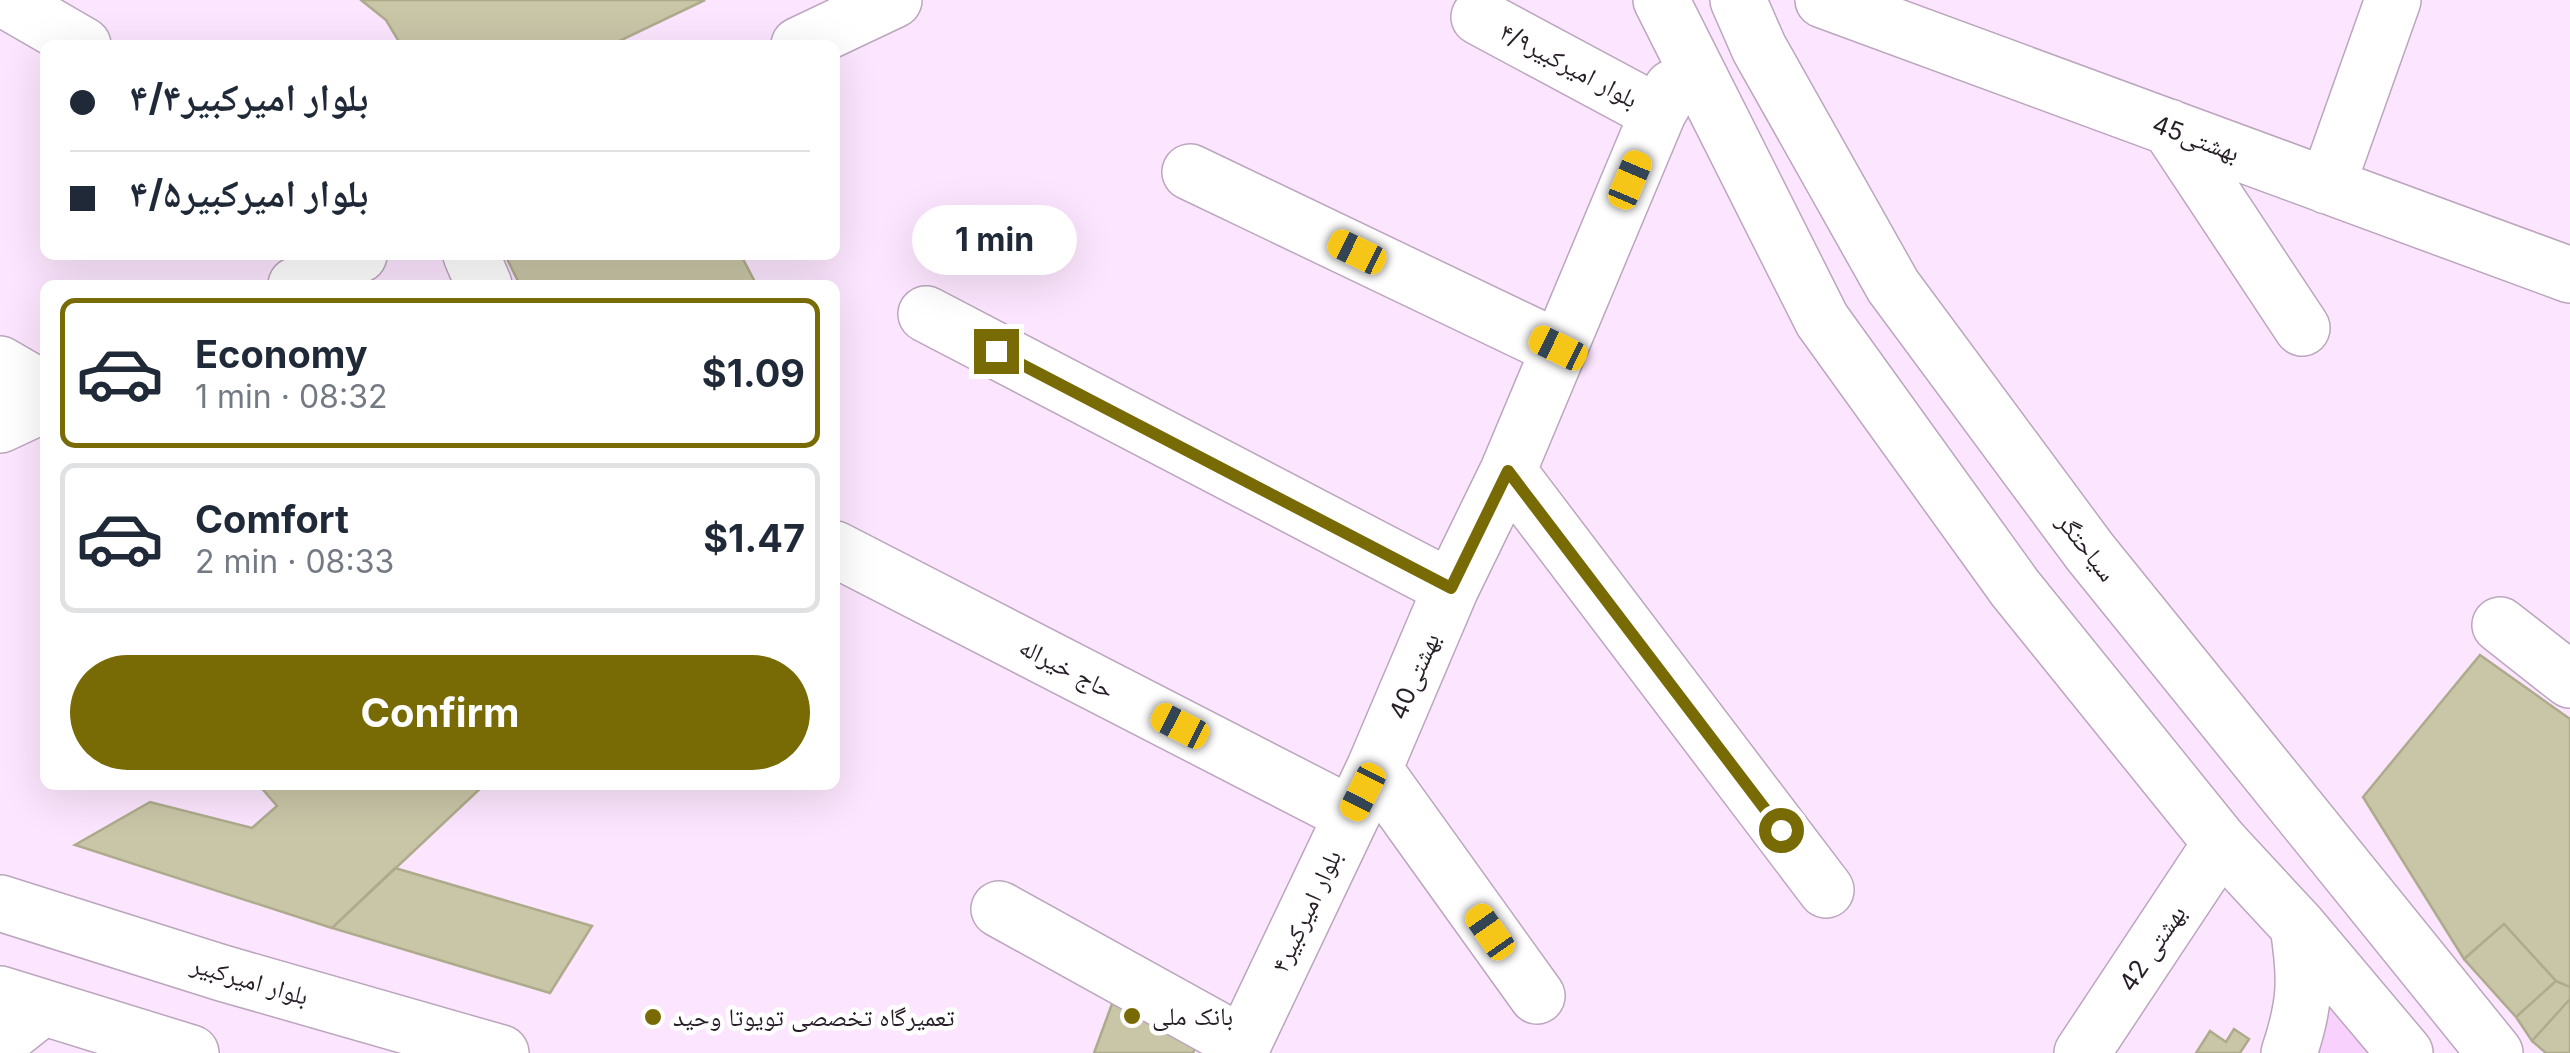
<!DOCTYPE html>
<meta charset="utf-8">
<style>
:root{--surface:#fff;--page:#f6f6f7;--text:#1f2937;--muted:#747a83;--line:#e0e1e3;--accent:#786b05}
body{margin:0;font-family:Inter,"Noto Naskh Arabic",sans-serif;background:var(--page);color:var(--text);height:100vh;display:flex;flex-direction:column;font-size:38px;white-space:nowrap}
*{box-sizing:border-box;margin:0}
p{font-size:32px;color:var(--muted)}
.icon{flex:none;width:55px;height:55px;fill:none;stroke:currentColor;stroke-width:2;stroke-linecap:round;stroke-linejoin:round}
.map{position:relative;flex:1;overflow:hidden}
.details{position:absolute;left:40px;top:280px;width:800px;height:510px;display:flex;flex-direction:column;background:var(--surface);border-radius:15px;box-shadow:0 10px 40px #0002}
.details>*{flex:none}
.top-card{position:absolute;left:40px;top:40px;width:800px;height:220px;border-radius:15px;box-shadow:0 10px 40px #0002;display:grid;align-content:center;height:220px;padding:0 30px;background:var(--surface)}
.end{position:absolute;width:45px;height:45px;margin:-22px;border:12px solid #786b05;background:#fff;box-shadow:0 0 0 5px #fff}
.from{border-radius:50%}
.bubble{position:absolute;height:70px;border-radius:35px;background:var(--surface);box-shadow:0 10px 40px #0002;font-size:32px;font-weight:700;line-height:70px;text-align:center}
.car{position:absolute;width:30px;height:60px;margin:-30px -15px;border-radius:12px;box-shadow:0 0 8px 2px #0007;background:linear-gradient(#f5c518 24%,#345 0 40%,#f5c518 0 76%,#345 0 86%,#f5c518 0)}
.top-card b{display:flex;align-items:center;gap:35px;height:95px;font-size:38px}
.top-card b+b{border-top:2px solid var(--line)}
.top-card i{width:25px;height:25px;background:var(--text)}
ul{padding:18px 0 0;list-style:none}
li{display:flex;align-items:center;gap:30px;height:150px;margin:0 20px 15px;padding:0 10px;border:5px solid var(--line);border-radius:15px}
li div{flex:1}
li b{display:block;font-size:38px}
li em{font-style:normal;font-weight:700}
li.active{border-color:var(--accent)}
li>.icon{width:90px;height:90px;stroke-width:1.5}
.cta{display:flex;gap:20px;margin-top:auto;padding:20px 30px}
.cta a{flex:1;height:115px;border-radius:60px;background:var(--accent);color:#fff;font-size:40px;font-weight:700;line-height:115px;text-align:center}
.map>svg:first-child{display:block}
</style>
<div class="map">
<svg width="2570" height="1053" viewBox="0 0 2570 1053">
<rect width="100%" height="100%" fill="#fce6ff"/>
<!-- green -->
<path fill="#f8d1fc" d="M 2327,998 L 2375,1053 L 2309,1053 Z"/>
<!-- building -->
<path fill="#c9c5a7" stroke="#aeab8d" stroke-width="2.5" d="M 361,0 L 705,0 L 611,45 L 401,45 L 386,20 Z
M 505,255 L 750,255 L 743,259 L 756,284 L 520,285 Z
M 2480,655 L 2570,719 L 2570,987 L 2556,981 L 2504,924 L 2464,959 L 2363,797 Z
M 259,785 L 484,785 L 332,928 L 75,845 L 150,802 L 252,828 L 277,806 Z
M 395,868 L 592,926 L 550,993 L 332,928 Z
M 2504,924 L 2556,981 L 2516,1017 L 2464,959 Z
M 2556,981 L 2570,987 L 2570,999 L 2532,1041 L 2516,1017 Z
M 1116,993 L 1199,1039 L 1193,1053 L 1094,1053 Z
M 2570,999 L 2570,1053 L 2546,1053 L 2532,1041 Z
M 2234,1029 L 2249,1039 L 2240,1053 L 2196,1053 L 2210,1031 L 2226,1042 Z"/>
<g fill="none" stroke-linecap="round" stroke-linejoin="round">
<!-- minor casing -->
<g stroke="#bba6bd" stroke-width="58">
<path id="minor" d="M 5,0 L 83,45
M 1823,0 L 2570,275
M 1479,17 L 1658,113
M 799,45 L 894,0
M 2169,127 L 2302,328
M 1190,172 L 1558,348
M 2327,186 L 2393,0
M 471,255 L 484,285
M 296,285 L 359,255
M 926,314 L 1451,588
M 0,364 L 45,390
M 0,425 L 45,404
M 1508,471 L 1826,890
M 835,549 L 1352,815
M 2500,625 L 2570,680
M 1374,769 L 1537,996
M 999,909 L 1243,1044
M 0,1041 L 42,1008
M 1239,1053 L 1374,769 L 1451,588 L 1508,471 L 1658,113 L 1672,88
M 2082,1053 L 2221,843"/>
</g>
<!-- major casing -->
<g stroke="#bba6bd" stroke-width="58">
<path id="major" d="M 1661,0 L 1822,320 L 2015,588 L 2221,843 L 2298,926 L 2405,1053
M 1738,0 L 1759,48 L 1893,286 L 2090,552 L 2495,1053
M 0,903 L 222,973 L 501,1053
M 0,994 L 191,1053
M 2289,1053 C 2306,1003 2306,978 2298,926"/>
</g>
<!-- minor -->
<use href="#minor" stroke="#fff" stroke-width="55"/>
<!-- major -->
<use href="#major" stroke="#fff" stroke-width="55"/>
</g>
<g fill="none" stroke-linecap="round" stroke-linejoin="round">
<!-- route -->
<path stroke="#786b05" stroke-width="12" d="M 996,351 L 1451,588 L 1508,471 L 1781,830"/>
</g>
<!-- markers -->
<g fill="#786b05" stroke="#fff" stroke-width="4">
<circle cx="1132" cy="1016" r="10"/>
<circle cx="653" cy="1017" r="10"/>
</g>
<g text-anchor="middle" stroke-width="9" stroke-linejoin="round" paint-order="stroke">
<!-- street labels -->
<g font-size="25" fill="#271e27" stroke="#fff">
<text transform="translate(1569 65) rotate(28)" y="9">بلوار امیرکبیر۴/۹</text>
<text transform="translate(2196 138) rotate(20)" y="9">بهشتی45</text>
<text transform="translate(2087 547) rotate(52)" y="9">سیاحتگر</text>
<text transform="translate(1067 668) rotate(27)" y="9">حاج خیراله</text>
<text transform="translate(1414 676) rotate(-67)" y="9">40بهشتی</text>
<text transform="translate(1306 911) rotate(-65)" y="9">۴بلوار امیرکبیر</text>
<text transform="translate(2152 948) rotate(-56)" y="9">42 بهشتی</text>
<text transform="translate(250 980) rotate(16)" y="9">بلوار امیرکبیر</text>
</g>
<!-- poi labels -->
<g font-size="25" fill="#271e27" stroke="#fff" text-anchor="start">
<text x="1152" y="1025">بانک ملی</text>
<text x="673" y="1026">تعمیرگاه تخصصی تویوتا وحید</text>
</g>
</g>
</svg>
<i class="end from" style="left:1781px;top:830px"></i>
<i class="end" style="left:996px;top:351px"></i>
<div class="bubble" style="left:912px;top:205px;width:165px">1 min</div>
<i class="car" style="left:1630px;top:180px;rotate:23deg"></i>
<i class="car" style="left:1357px;top:252px;rotate:296deg"></i>
<i class="car" style="left:1558px;top:348px;rotate:296deg"></i>
<i class="car" style="left:1180px;top:726px;rotate:297deg"></i>
<i class="car" style="left:1363px;top:792px;rotate:207deg"></i>
<i class="car" style="left:1490px;top:932px;rotate:325deg"></i>
<div class="top-card">
<b><i class="from"></i>بلوار امیرکبیر۴/۴</b>
<b><i></i>بلوار امیرکبیر۴/۵</b>
</div>
<section class="details">
<ul>
<li class="active"><svg class="icon" aria-label="car" viewBox="0 0 24 24"><path d="M5 17H2v-5l4-1 3-4h7l3 4 3 1v5h-3M9 17h6M6 11h13"/><circle cx="7" cy="17" r="2"/><circle cx="17" cy="17" r="2"/></svg><div><b>Economy</b><p>1 min · 08:32</p></div><em>$1.09</em></li>
<li><svg class="icon" aria-label="car" viewBox="0 0 24 24"><path d="M5 17H2v-5l4-1 3-4h7l3 4 3 1v5h-3M9 17h6M6 11h13"/><circle cx="7" cy="17" r="2"/><circle cx="17" cy="17" r="2"/></svg><div><b>Comfort</b><p>2 min · 08:33</p></div><em>$1.47</em></li>
</ul>
<div class="cta"><a>Confirm</a></div>
</section>
</div>
